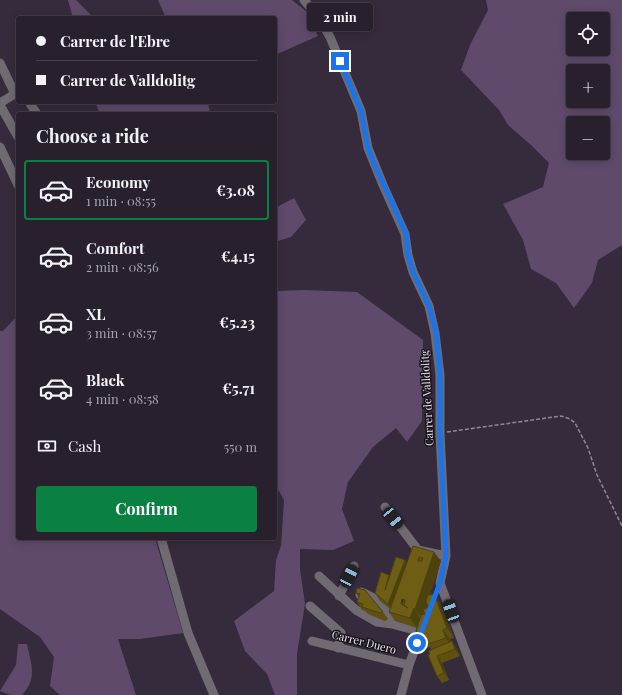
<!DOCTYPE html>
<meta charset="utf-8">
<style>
:root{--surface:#28202d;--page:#342d39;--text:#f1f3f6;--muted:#a5a3aa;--line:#443e49;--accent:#0b8043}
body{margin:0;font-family:"Playfair Display",serif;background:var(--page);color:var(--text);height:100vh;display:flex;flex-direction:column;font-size:15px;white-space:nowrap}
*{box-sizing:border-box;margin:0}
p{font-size:13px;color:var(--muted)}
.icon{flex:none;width:22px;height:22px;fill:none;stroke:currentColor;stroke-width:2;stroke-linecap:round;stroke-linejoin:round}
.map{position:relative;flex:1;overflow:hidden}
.drawer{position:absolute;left:16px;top:112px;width:261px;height:428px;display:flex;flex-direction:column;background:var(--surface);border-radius:4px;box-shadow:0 2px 10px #0003,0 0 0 1px var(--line)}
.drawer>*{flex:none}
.guide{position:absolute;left:16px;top:16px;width:261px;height:88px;border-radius:4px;box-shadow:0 2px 10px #0003,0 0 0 1px var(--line);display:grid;align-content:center;height:88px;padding:0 20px;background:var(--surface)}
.tools{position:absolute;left:566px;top:12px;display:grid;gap:8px}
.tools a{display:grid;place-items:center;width:44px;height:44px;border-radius:4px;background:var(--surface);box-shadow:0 2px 10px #0003,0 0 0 1px var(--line);font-size:20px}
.end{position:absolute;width:18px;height:18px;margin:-9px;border:5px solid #1a73e8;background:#fff;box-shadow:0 0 0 2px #fff}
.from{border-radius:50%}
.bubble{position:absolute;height:28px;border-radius:4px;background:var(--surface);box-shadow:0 2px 10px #0003,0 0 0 1px var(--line);font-size:13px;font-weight:700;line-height:28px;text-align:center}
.car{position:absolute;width:12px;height:24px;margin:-12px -6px;border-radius:5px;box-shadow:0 0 3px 1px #0007;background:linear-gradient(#222 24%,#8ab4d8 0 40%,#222 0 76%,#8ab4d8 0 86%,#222 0)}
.guide b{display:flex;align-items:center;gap:14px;height:38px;font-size:15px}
.guide b+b{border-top:1px solid var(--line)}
.guide i{width:10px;height:10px;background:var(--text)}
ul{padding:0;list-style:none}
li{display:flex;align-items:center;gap:12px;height:60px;margin:0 8px 6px;padding:0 12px;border:2px solid transparent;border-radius:4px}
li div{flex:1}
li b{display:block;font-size:15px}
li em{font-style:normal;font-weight:700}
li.current{border-color:var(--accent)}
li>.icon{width:36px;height:36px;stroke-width:1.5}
h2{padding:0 20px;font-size:18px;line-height:48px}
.pay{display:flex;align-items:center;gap:10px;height:44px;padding:0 20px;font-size:15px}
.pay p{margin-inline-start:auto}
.primary-button{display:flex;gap:8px;margin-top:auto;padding:8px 20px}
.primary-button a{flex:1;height:46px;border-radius:4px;background:var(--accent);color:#fff;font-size:16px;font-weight:700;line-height:46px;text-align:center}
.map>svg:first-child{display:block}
</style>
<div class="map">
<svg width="622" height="695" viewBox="0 0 622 695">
<rect width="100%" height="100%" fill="#352b3c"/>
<!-- green -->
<path fill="#5f4a6b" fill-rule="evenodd" d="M 68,0 L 76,0 L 94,18 L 73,18 Z
M 158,0 L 292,0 L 307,12 L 318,36 L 275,55 L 275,18 L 166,18 Z
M 486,0 L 622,0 L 622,245 L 598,260 L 592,283 L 574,308 L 556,283 L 531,269 L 523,240 L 503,204 L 543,187 L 549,163 L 531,145 L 508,125 L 499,110 L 461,70 L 470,45 L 488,10 ZM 573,19 L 603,19 L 603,49 L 573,49 ZM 573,71 L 603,71 L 603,101 L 573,101 ZM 573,123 L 603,123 L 603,153 L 573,153 Z
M 95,102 L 208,102 L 210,114 L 100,114 Z
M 294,198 L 306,220 L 291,237 L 275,242 L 275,208 Z
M 304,290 L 357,292 L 423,340 L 422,421 L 407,442 L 396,428 L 373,447 L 348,482 L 342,509 L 354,541 L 333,550 L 300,549 L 300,569 L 305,604 L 297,654 L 297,695 L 275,695 L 267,674 L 245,651 L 234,621 L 274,591 L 276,560 L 281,546 L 284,500 L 275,484 L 275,291 Z
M 18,315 L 18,538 L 155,538 L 183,633 L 140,639 L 118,639 L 136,695 L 60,695 L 50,686 L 54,657 L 40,637 L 0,609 L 0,331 L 3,331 Z
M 18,644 L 27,644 C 31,664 38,678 22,695 L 11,695 L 0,691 L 16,665 Z"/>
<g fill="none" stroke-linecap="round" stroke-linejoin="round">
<!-- path -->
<path stroke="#8f8795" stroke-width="1.5" stroke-dasharray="4 2" stroke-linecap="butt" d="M 447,432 L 561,416 L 570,419 L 575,423 L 588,448 L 597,475 L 622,526"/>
<!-- street -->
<path stroke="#706a73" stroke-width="9" d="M 304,0 L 319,18 L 330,37 L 361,111 L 368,148 L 383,185 L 405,234 L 408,255 L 413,272 L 429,306 L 435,333 L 440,375 L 440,433 L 446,556 L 440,583 L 482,695
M 0,63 L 15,94
M 29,102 L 37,114
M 0,103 L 18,92
M 0,105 L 18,137
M 0,147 L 18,185
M 385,507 L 418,550 L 446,556
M 161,538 L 188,633 L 214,695
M 319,576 L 356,610 L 377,622 L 392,624 L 421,632
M 360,595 L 361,592 C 375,597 390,608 392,624
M 339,596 L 354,566
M 310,606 L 341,633 L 338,648
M 312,641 L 409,665
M 401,695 L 409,665 L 423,627"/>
</g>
<!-- wall -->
<path fill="#5f5011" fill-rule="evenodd" d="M 413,546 L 441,561 L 430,594 L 440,603 L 454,638 L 450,639 L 451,642 L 457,649 L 460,656 L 442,663 L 449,680 L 442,683 L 437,676 L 430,654 L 431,649 L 430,647 L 426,648 L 419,639 L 417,628 L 395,621 L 389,612 L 390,609 L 380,601 L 375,593 L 390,576 L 405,560 L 407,563 ZM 402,599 L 404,599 L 402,604 L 401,604 ZM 427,604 L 428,607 L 425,609 L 426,607 Z
M 357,588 L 383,612 L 388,619 L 385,621 L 368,614 L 365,611 L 362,610 L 357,602 L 359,598 L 356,593 Z"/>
<!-- shaded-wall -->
<path fill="#4d410e" d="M 434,552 L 441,561 L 422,618 L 415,609 Z
M 405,560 L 410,567 L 393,611 L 388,604 Z
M 434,594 L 440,603 L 454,638 L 447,628 Z
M 414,608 L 420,618 L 417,628 L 410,618 Z
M 443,630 L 450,639 L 453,648 L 446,638 Z
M 452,641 L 457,649 L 460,656 L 455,649 Z
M 437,656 L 442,663 L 449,680 L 444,673 Z"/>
<!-- building -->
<path fill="#6e5d14" stroke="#4d410e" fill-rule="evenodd" d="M 413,546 L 434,552 L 415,609 L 414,608 L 410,618 L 389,612 ZM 419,557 L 423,558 L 422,561 L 418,561 ZM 402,599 L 405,600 L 404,605 L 408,608 L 401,604 Z
M 396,557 L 405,560 L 388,604 L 375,593 L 381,572 L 389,575 L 385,590 Z
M 357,588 L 365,590 L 383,612 L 380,613 L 362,607 L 363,604 L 357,602 L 360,594 L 356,593 Z
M 434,594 L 447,628 L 443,630 L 446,638 L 428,644 L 424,638 L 419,639 L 416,631 L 421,615 L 425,614 L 423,610 L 428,607 L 426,601 L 428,595 Z
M 452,641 L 455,649 L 437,656 L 444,673 L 437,676 L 428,655 L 430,654 L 428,651 Z"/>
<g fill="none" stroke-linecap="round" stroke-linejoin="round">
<!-- route -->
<path stroke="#1a73e8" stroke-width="5" d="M 340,61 L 361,111 L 368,148 L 373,161 L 406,234 L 408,255 L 413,272 L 429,306 L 436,333 L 440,375 L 440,433 L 446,556 L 440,583 L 417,643"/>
</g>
<g text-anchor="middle" stroke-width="3" stroke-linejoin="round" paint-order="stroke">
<!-- street labels -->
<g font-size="11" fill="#e8e1ec" stroke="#1a151d">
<text transform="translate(427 398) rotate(-93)" y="4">Carrer de Valldolitg</text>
<text transform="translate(364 642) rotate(14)" y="4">Carrer Duero</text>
</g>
</g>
</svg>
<div class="tools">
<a><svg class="icon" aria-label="locate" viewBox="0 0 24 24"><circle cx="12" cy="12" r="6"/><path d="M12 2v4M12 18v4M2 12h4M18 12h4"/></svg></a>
<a>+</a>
<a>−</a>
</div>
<i class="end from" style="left:417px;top:643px"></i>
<i class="end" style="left:340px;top:61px"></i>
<div class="bubble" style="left:307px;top:3px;width:66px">2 min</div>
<i class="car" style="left:393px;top:518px;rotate:141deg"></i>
<i class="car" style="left:349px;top:576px;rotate:27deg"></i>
<i class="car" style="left:451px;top:611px;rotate:340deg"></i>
<div class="guide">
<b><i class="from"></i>Carrer de l'Ebre</b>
<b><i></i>Carrer de Valldolitg</b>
</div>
<section class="drawer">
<h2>Choose a ride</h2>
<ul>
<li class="current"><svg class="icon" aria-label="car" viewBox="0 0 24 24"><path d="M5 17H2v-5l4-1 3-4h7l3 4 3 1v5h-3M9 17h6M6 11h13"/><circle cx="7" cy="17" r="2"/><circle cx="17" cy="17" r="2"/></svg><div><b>Economy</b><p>1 min · 08:55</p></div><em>€3.08</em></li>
<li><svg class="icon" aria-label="car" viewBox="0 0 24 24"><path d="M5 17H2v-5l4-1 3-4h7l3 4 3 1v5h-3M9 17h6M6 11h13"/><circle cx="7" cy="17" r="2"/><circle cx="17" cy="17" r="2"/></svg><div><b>Comfort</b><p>2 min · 08:56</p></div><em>€4.15</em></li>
<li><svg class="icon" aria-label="car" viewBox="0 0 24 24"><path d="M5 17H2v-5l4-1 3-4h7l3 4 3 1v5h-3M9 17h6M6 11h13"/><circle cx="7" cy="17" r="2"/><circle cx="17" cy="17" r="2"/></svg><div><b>XL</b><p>3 min · 08:57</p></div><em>€5.23</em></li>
<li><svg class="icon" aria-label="car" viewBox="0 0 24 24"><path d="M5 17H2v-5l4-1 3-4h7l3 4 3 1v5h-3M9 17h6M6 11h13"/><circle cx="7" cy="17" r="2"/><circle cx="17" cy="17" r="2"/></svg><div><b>Black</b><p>4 min · 08:58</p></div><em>€5.71</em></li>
</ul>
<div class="pay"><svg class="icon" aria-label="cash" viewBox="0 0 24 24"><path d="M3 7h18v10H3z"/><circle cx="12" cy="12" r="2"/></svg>Cash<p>550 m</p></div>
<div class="primary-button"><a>Confirm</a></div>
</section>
</div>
